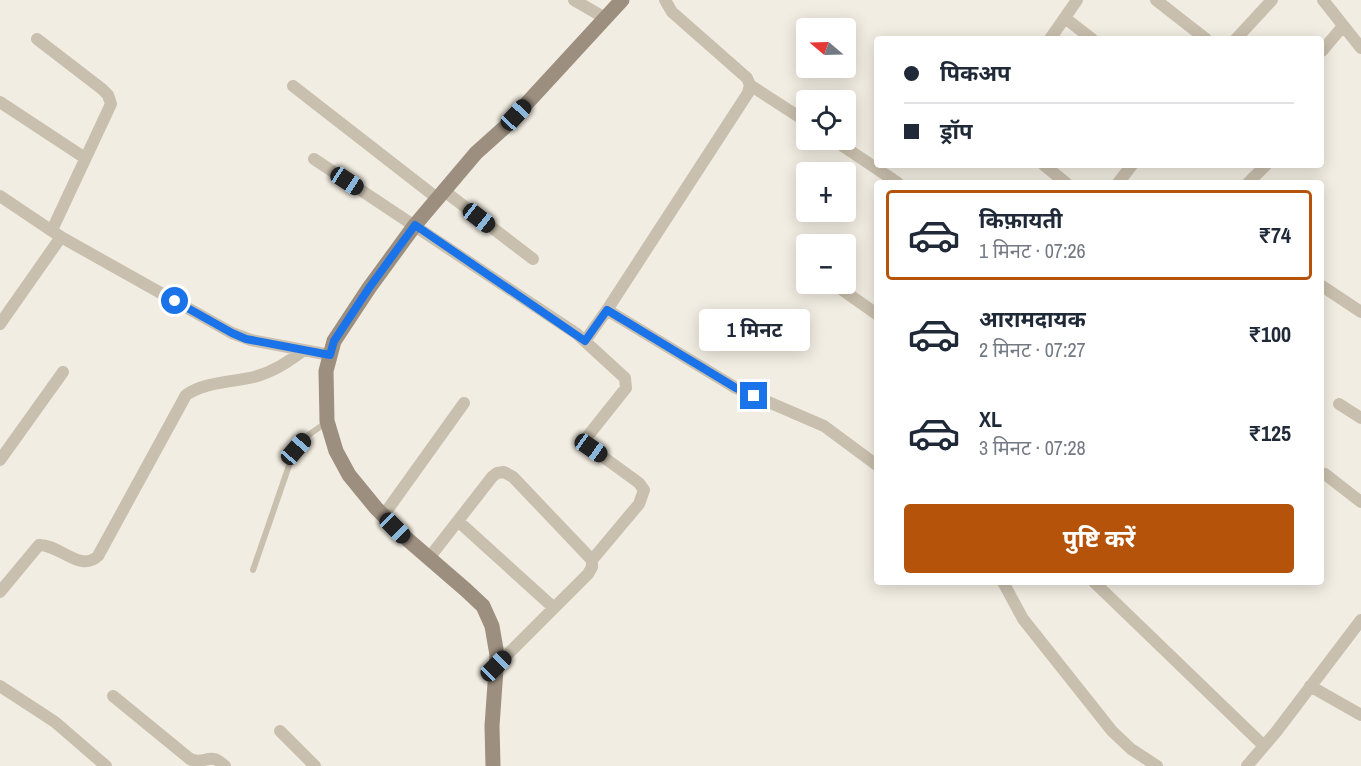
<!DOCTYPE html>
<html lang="hi">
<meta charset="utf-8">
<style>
:root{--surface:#fff;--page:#f2f2f3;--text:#1f2937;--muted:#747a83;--line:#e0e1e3;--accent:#b45309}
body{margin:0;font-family:"Archivo Narrow","Noto Sans Devanagari",sans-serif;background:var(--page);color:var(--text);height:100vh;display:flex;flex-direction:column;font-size:22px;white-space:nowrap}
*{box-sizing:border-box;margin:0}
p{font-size:20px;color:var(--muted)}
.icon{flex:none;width:33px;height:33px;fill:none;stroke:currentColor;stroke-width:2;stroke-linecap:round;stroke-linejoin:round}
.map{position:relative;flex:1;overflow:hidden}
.drawer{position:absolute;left:874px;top:180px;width:450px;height:405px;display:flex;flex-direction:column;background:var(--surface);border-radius:6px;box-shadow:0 3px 15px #0003}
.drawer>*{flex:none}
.banner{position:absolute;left:874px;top:36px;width:450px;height:132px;border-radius:6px;box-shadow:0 3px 15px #0003;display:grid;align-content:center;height:132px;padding:0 30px;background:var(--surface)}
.needle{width:39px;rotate:289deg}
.controls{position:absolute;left:796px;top:18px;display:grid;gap:12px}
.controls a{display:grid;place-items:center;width:60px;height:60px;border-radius:6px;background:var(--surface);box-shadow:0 3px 15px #0003;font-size:30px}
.end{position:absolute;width:27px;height:27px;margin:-14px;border:8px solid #1a73e8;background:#fff;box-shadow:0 0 0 3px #fff}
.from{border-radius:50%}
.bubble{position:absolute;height:42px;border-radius:6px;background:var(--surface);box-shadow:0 3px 15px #0003;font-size:20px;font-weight:700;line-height:42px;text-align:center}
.car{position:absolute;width:18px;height:36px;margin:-18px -9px;border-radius:8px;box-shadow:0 0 4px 2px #0007;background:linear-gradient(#222 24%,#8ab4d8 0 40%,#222 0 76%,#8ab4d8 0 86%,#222 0)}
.banner b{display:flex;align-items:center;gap:21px;height:57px;font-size:22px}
.banner b+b{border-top:2px solid var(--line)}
.banner i{width:15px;height:15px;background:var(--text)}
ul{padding:10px 0 0;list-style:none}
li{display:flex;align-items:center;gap:18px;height:90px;margin:0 12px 9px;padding:0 18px;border:3px solid transparent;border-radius:6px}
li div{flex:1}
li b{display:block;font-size:22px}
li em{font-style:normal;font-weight:700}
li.on{border-color:var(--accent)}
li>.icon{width:54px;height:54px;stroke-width:1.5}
.button{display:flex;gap:12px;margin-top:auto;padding:12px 30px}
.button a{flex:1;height:69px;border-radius:6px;background:var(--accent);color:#fff;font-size:24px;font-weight:700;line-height:69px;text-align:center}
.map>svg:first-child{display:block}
</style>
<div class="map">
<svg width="1361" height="766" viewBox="0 0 1361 766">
<rect width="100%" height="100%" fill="#f2ede2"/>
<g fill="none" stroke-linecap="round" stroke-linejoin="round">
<!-- lane -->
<path stroke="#c9bfae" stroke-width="6" d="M 253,570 L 293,454 L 307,436 L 327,422"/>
<!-- street -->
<path stroke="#c9bfae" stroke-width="12" d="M 574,0 L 605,18
M 1156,0 L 1206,39
M 1323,0 L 1361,48
M 1065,18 L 1092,39
M 37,39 L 102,89 L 108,95 L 111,104 L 52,230
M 1050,39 L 1077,0
M 1236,39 L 1272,0
M 1322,51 L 1343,26
M 750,85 L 807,122
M 293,86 L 437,198
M 0,102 L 85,158
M 834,140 L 898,183
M 314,159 L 577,334 L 625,378 L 626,388 L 587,437 L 586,442 L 591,448 L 639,483 L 644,490 L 639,504 L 592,560
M 1044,165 L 1066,183
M 1118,183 L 1132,165
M 1248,183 L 1266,165
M 443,190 L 533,259
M 0,196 L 61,237 L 232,333 L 251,340 L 330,355
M 834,284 L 878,315
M 1322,286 L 1361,312
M 607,310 L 736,388 L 824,426 L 878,466
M 0,324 L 61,237
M 585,341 L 607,310 L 748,93 L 750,85 L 747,78 L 672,12 L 665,0
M 1339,404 L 1361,418
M 0,460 L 63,372
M 1325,474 L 1361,502
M 383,516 L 464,403
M 458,521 L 554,608
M 429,558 L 492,477 L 497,473 L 504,472 L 513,477 L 592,560 L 592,567 L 588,574 L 496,666
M 1003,582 L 1023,619 L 1112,731 L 1131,749 L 1157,766
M 1094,582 L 1264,746
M 0,592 L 39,545 C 59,544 80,573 98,556 L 186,395 C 204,382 233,382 254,377 C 273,372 288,362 304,350
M 0,686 L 55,722 L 106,766
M 1310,686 L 1361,715
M 113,696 L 190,759 C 205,766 209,750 225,766
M 280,731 L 315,766
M 1247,766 L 1276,732 L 1361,620"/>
<!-- secondary -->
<path stroke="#9d8f7f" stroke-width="15" d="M 493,766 L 492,726 L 497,655 L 492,626 L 483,606 L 466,590 L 407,539 L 376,508 L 349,475 L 336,451 L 327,421 L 326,371 L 334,341 L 369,288 L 415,225 L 476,153 L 505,127 L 622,0"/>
</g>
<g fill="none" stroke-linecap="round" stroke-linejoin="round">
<!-- route -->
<path stroke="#1a73e8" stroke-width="8" d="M 175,301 L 232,333 L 246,339 L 330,355 L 334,341 L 369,288 L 415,225 L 585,341 L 607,310 L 736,388 L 754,396"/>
</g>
</svg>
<div class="controls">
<a><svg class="needle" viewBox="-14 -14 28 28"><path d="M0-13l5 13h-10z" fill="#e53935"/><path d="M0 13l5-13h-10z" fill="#747a83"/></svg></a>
<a><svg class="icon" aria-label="locate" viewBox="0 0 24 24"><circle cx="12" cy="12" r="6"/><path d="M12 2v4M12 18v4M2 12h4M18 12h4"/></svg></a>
<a>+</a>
<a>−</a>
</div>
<i class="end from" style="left:175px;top:301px"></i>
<i class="end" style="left:754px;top:396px"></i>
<div class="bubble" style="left:699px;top:309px;width:111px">1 मिनट</div>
<i class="car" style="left:516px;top:115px;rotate:43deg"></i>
<i class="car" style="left:347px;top:181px;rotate:123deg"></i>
<i class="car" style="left:479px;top:218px;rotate:128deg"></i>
<i class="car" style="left:591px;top:448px;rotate:125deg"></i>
<i class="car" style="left:296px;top:449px;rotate:41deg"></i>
<i class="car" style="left:395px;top:528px;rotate:135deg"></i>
<i class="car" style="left:496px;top:666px;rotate:45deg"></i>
<div class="banner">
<b><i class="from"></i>पिकअप</b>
<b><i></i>ड्रॉप</b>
</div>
<section class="drawer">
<ul>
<li class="on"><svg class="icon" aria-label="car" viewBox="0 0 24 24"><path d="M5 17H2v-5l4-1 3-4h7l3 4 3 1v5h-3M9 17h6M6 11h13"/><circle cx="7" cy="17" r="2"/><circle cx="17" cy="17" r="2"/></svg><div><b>किफ़ायती</b><p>1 मिनट · 07:26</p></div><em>₹74</em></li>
<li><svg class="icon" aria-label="car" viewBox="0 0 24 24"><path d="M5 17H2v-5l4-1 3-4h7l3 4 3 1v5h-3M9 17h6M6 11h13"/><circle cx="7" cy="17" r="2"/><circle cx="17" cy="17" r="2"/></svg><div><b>आरामदायक</b><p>2 मिनट · 07:27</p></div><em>₹100</em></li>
<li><svg class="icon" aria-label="car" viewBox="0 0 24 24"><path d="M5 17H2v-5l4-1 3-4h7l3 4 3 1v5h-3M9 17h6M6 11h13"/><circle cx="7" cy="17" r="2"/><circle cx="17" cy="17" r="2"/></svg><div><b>XL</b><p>3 मिनट · 07:28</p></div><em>₹125</em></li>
</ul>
<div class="button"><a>पुष्टि करें</a></div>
</section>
</div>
